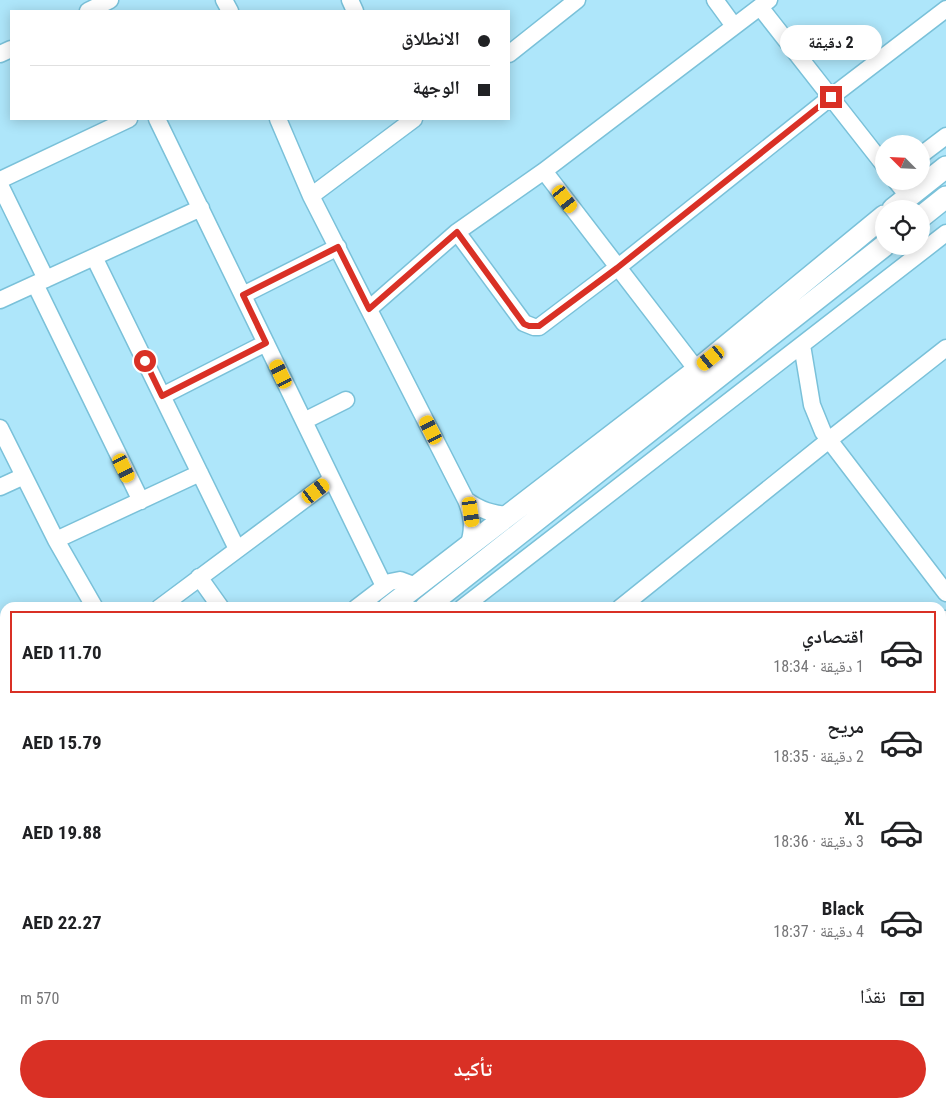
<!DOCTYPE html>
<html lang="ar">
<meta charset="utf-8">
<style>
:root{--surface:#fff;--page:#f2f2f2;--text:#202124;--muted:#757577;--line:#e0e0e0;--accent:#d93025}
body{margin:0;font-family:"Roboto Condensed","Noto Naskh Arabic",sans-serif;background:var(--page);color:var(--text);direction:rtl;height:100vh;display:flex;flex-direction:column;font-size:19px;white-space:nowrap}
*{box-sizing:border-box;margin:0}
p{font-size:16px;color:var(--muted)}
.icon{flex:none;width:28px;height:28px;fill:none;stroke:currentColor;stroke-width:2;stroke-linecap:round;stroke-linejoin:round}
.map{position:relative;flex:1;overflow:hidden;direction:ltr}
.details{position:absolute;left:0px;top:602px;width:946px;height:506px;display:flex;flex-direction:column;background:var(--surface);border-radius:15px 15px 0 0;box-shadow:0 2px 12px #0003;direction:rtl}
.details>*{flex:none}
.hud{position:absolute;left:10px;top:10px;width:500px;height:110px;border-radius:0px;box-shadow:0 2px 12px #0003;direction:rtl;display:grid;align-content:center;height:110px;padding:0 20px;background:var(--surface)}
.needle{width:32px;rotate:294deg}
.fabs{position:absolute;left:875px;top:135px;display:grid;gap:10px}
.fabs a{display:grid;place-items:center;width:55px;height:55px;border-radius:50%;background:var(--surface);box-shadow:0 2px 12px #0003;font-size:25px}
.end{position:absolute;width:22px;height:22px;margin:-11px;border:6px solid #d93025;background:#fff;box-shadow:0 0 0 2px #fff}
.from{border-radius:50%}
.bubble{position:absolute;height:35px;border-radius:18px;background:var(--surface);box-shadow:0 2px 12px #0003;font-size:16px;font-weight:700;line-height:35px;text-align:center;direction:rtl}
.car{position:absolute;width:15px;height:30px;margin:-15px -8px;border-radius:6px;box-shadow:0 0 4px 1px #0007;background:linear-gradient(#f5c518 24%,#345 0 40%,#f5c518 0 76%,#345 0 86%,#f5c518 0)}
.hud b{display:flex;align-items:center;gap:18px;height:48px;font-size:19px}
.hud b+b{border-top:1px solid var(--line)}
.hud i{width:12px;height:12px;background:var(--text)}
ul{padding:9px 0 0;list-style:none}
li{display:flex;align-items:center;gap:15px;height:82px;margin:0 10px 8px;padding:0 10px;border:2px solid transparent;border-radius:0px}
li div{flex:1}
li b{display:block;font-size:19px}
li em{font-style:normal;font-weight:700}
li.active{border-color:var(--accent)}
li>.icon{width:45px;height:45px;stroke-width:1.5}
.pay{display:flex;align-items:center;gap:12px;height:55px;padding:0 20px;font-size:19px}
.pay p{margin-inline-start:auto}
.button{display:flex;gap:10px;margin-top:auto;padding:10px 20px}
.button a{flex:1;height:58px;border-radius:30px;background:var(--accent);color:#fff;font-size:20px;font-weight:700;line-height:58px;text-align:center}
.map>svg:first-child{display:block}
</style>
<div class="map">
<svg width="946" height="1108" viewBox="0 0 946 1108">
<rect width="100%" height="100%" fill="#aee6fa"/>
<!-- green -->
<path fill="#f096cf" d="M 946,629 L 946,1108 L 339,1108 L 342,1104 L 941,1104 L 941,630 Z"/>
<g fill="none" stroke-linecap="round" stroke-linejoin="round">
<!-- minor casing -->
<g stroke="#7ac1d9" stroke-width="19">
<path id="minor" d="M 224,0 L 230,11
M 350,0 L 355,11
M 715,0 L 734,26
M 760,7 L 884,165
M 88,11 L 110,0
M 0,54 L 11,49
M 509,54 L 577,0
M 157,119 L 384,586
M 278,119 L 311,196 L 466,500 C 473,517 474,529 468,547
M 921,155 L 946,136
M 544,171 L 697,370
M 0,180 L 129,119
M 896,181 L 908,196
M 0,185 L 46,279
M 311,196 L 414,119
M 457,232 L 524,323 L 534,327 L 539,327 L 617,268 L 831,97 L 946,9
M 94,257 L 237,549
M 35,284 L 141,501
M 243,295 L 338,247
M 0,300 L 201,208
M 369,309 L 457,232 L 544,171 L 769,0
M 802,345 L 812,405 L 823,432 L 946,593
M 162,396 L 266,343
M 304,421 L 346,400
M 0,428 L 56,540 L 95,608
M 0,487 L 24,476
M 466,500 C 480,510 492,514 509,515
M 56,540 L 200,473
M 199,577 L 221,608
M 159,608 L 332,479
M 356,608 L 390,582 L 400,580 L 416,586
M 462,608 L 946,233
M 620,608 L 829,440 L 946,348
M 941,622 L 946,619
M 0,713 L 5,722
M 0,965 L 5,961
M 0,1089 L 5,1085
M 298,1108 L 304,1104"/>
</g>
<!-- major casing -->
<g stroke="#7ac1d9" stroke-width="24">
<path id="major" d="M 893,209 L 946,167
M 921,217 L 946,197
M 388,608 L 697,370 L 884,216
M 425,608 L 884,246
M 0,808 L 5,816
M 0,830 L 5,839
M 0,858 L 5,857
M 0,929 L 5,926"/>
</g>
<!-- minor -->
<use href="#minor" stroke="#fff" stroke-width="16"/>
<!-- major -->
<use href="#major" stroke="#fff" stroke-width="21"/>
</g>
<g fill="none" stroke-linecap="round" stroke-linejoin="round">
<!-- route -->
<path stroke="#d93025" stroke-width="6" d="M 145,361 L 162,396 L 266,343 L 243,295 L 338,247 L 369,309 L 457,232 L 524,324 L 529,326 L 539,326 L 617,268 L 831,97"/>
</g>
</svg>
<div class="fabs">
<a><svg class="needle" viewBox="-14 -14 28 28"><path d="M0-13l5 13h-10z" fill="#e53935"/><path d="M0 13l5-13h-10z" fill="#757577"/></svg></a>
<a><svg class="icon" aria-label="locate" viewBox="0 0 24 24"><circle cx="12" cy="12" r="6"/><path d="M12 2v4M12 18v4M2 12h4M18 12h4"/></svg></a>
</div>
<i class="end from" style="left:145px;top:361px"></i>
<i class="end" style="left:831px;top:97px"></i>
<div class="bubble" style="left:780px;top:25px;width:102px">2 دقيقة</div>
<i class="car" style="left:565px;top:199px;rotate:143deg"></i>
<i class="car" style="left:711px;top:358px;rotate:231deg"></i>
<i class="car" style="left:281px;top:374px;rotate:334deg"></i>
<i class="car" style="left:431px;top:430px;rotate:333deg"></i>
<i class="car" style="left:124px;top:468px;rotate:154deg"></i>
<i class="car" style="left:316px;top:491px;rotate:53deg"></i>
<i class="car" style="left:471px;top:512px;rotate:172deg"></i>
<div class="hud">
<b><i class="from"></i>الانطلاق</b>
<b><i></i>الوجهة</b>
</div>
<section class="details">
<ul>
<li class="active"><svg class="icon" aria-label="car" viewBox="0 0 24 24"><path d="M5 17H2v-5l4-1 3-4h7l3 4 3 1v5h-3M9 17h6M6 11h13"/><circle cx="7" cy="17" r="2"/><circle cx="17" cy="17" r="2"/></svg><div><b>اقتصادي</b><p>1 دقيقة · 18:34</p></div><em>AED 11.70</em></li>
<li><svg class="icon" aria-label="car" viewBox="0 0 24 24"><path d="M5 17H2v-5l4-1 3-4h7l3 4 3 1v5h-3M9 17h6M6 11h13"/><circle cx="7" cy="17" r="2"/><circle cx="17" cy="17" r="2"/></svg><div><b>مريح</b><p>2 دقيقة · 18:35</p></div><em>AED 15.79</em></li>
<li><svg class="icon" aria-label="car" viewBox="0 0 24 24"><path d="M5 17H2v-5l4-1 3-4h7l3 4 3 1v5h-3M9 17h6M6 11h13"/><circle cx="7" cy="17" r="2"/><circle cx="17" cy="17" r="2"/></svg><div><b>XL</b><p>3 دقيقة · 18:36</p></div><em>AED 19.88</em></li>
<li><svg class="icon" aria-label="car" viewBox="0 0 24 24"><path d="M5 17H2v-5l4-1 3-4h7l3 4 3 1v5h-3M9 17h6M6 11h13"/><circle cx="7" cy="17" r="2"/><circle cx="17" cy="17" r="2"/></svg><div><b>Black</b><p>4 دقيقة · 18:37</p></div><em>AED 22.27</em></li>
</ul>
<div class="pay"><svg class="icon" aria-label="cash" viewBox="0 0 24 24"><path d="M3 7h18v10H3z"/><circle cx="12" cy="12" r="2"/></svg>نقدًا<p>570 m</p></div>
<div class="button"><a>تأكيد</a></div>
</section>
</div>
